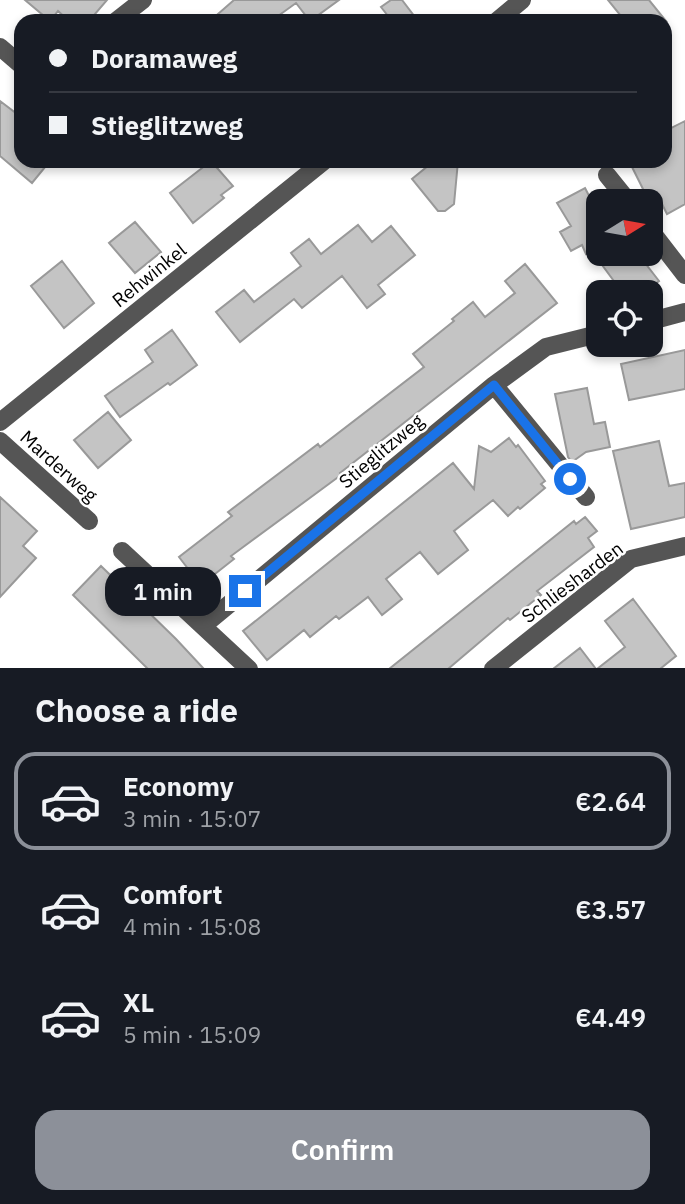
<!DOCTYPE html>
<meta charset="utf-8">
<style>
:root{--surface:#171b24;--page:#20242c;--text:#f1f3f6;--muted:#9ea1a6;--line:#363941;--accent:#8c9099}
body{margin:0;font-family:"IBM Plex Sans",sans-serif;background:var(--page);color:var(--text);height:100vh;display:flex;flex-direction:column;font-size:26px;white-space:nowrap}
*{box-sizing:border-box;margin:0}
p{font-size:23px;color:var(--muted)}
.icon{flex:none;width:38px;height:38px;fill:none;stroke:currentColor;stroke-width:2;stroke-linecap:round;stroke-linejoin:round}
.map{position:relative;height:668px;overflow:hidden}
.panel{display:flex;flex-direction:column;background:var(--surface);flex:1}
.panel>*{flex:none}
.guide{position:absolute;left:14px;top:14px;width:658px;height:154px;border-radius:21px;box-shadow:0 4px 10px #0003;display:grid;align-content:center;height:154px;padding:0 35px;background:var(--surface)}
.needle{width:46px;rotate:79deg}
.controls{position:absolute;left:586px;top:189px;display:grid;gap:14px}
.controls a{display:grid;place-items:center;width:77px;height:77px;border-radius:14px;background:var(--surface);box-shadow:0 4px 10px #0003;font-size:35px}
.end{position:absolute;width:32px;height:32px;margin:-16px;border:9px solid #1a73e8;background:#fff;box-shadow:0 0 0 4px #fff}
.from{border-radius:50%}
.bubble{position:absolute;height:49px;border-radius:21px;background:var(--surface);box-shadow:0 4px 10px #0003;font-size:23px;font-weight:600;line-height:49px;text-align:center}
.guide b{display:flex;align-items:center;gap:24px;height:66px;font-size:26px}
.guide b+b{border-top:2px solid var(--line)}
.guide i{width:18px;height:18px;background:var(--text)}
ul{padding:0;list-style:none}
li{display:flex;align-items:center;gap:21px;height:98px;margin:0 14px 10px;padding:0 21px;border:4px solid transparent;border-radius:21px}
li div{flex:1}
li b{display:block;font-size:26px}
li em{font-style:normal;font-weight:600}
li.on{border-color:var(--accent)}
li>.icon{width:63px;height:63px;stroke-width:1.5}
h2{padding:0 35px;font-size:32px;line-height:84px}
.primary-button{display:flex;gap:14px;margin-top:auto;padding:14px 35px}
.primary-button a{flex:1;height:80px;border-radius:21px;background:var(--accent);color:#fff;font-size:28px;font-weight:600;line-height:80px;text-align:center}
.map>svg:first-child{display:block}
</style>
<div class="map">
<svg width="685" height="669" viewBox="0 0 685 669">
<rect width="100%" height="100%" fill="#fff"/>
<!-- building -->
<path fill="#c4c4c4" stroke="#999" stroke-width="2" d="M 25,0 L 107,0 L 89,21 L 69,21 L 58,11 L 50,21 Z
M 234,0 L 339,0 L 310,21 L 296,3 L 271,21 L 210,21 Z
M 391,0 L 402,0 L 418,21 L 392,21 L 381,7 Z
M 608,0 L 649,0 L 666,21 L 625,21 Z
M 0,101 L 21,117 L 21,161 L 50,161 L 32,183 L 0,156 Z
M 685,121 L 685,204 L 667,214 L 661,202 L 652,207 L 629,161 L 665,161 L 665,131 Z
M 211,161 L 233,186 L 221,195 L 224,198 L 193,223 L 170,193 Z
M 434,161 L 458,161 L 454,204 L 445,211 L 438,211 L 412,179 Z
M 585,188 L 598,213 L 598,247 L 586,254 L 582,245 L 571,251 L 560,232 L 571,226 L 557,203 Z
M 135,222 L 161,252 L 135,273 L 109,243 Z
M 358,225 L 372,242 L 391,226 L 415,255 L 378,285 L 385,294 L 367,308 L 342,276 L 302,308 L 294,299 L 240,342 L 216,312 L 244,290 L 254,302 L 301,266 L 291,253 L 309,239 L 321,254 Z
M 594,254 L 638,254 L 659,281 L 654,285 L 660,292 L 622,292 Z
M 62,261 L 94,303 L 64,328 L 31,286 Z
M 525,264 L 557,303 L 340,473 L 341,475 L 231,556 L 234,559 L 192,592 L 181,577 L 189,570 L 179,557 L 232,516 L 228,512 L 318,444 L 320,447 L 424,367 L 413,354 L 454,321 L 452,319 L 473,302 L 485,317 L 515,293 L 505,281 Z
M 172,330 L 197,365 L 170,385 L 168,383 L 120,417 L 105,396 L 153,362 L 145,350 Z
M 685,350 L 685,389 L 629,400 L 621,364 Z
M 587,388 L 594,424 L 605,422 L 610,447 L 586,452 L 572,462 L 568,457 L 555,394 Z
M 108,412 L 131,440 L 98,468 L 74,440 Z
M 509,438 L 516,447 L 518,445 L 545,481 L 541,484 L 545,488 L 520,509 L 518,507 L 508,516 L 493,500 L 454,531 L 468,550 L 438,574 L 420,552 L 386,579 L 402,599 L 382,615 L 368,597 L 339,619 L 336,616 L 310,637 L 304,630 L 267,660 L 243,631 L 453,463 L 474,489 L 479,446 L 491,452 Z
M 659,441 L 669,486 L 685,483 L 685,517 L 631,529 L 613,451 Z
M 0,497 L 37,531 L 23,546 L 36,558 L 0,597 Z
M 585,517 L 597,531 L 588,538 L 594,547 L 537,591 L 541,595 L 510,620 L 508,618 L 448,669 L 389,669 L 574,521 L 576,524 Z
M 101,566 L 176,639 L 204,669 L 148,669 L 73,595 Z
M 633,599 L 676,656 L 660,669 L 597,669 L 625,647 L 605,621 Z
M 580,648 L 596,669 L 553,669 Z"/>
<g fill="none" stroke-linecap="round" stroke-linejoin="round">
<!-- minor -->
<path stroke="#555" stroke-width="18" d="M 116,21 L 143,0
M 497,21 L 522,0
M 0,47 L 21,65
M 607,175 L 628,201
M 651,231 L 685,275
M 651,321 L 685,312
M 494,385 L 586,497
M 0,422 L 324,161
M 0,441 L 89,521
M 122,551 L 249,669
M 204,625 L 494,385 L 546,347 L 598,334
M 493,669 L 631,559 L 685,546"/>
</g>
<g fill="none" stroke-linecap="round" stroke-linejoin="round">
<!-- route -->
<path stroke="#1a73e8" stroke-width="9" d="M 245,591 L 494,385 L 570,479"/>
</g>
<g text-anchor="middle" stroke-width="5" stroke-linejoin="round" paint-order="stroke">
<!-- street labels -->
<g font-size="19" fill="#000" stroke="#fff">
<text transform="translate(149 275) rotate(-39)" y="7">Rehwinkel</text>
<text transform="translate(381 451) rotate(-40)" y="7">Stieglitzweg</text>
<text transform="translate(59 466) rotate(42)" y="7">Marderweg</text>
<text transform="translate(572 582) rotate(-37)" y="7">Schliesharden</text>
</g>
</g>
</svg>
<div class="controls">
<a><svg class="needle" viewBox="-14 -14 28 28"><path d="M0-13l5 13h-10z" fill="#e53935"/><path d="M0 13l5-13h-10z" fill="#9ea1a6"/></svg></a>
<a><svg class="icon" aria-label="locate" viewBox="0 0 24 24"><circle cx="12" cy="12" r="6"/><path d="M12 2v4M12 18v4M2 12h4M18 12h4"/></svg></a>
</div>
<i class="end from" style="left:570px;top:479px"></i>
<i class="end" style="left:245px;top:591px"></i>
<div class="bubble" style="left:105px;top:567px;width:116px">1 min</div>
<div class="guide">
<b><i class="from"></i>Doramaweg</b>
<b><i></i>Stieglitzweg</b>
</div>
</div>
<section class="panel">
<h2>Choose a ride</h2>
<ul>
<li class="on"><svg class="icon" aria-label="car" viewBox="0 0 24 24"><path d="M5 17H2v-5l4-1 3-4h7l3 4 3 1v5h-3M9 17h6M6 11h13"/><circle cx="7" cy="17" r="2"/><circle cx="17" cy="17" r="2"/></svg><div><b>Economy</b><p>3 min · 15:07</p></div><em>€2.64</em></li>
<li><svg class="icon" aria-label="car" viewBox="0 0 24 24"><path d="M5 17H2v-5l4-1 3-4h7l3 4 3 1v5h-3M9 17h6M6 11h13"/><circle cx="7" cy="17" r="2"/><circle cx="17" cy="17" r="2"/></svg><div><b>Comfort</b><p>4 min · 15:08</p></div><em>€3.57</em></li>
<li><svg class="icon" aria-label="car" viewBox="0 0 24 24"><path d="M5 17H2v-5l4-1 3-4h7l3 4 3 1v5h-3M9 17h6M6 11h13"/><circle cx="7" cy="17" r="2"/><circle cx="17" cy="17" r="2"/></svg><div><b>XL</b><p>5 min · 15:09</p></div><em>€4.49</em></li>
</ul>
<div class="primary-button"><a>Confirm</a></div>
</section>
